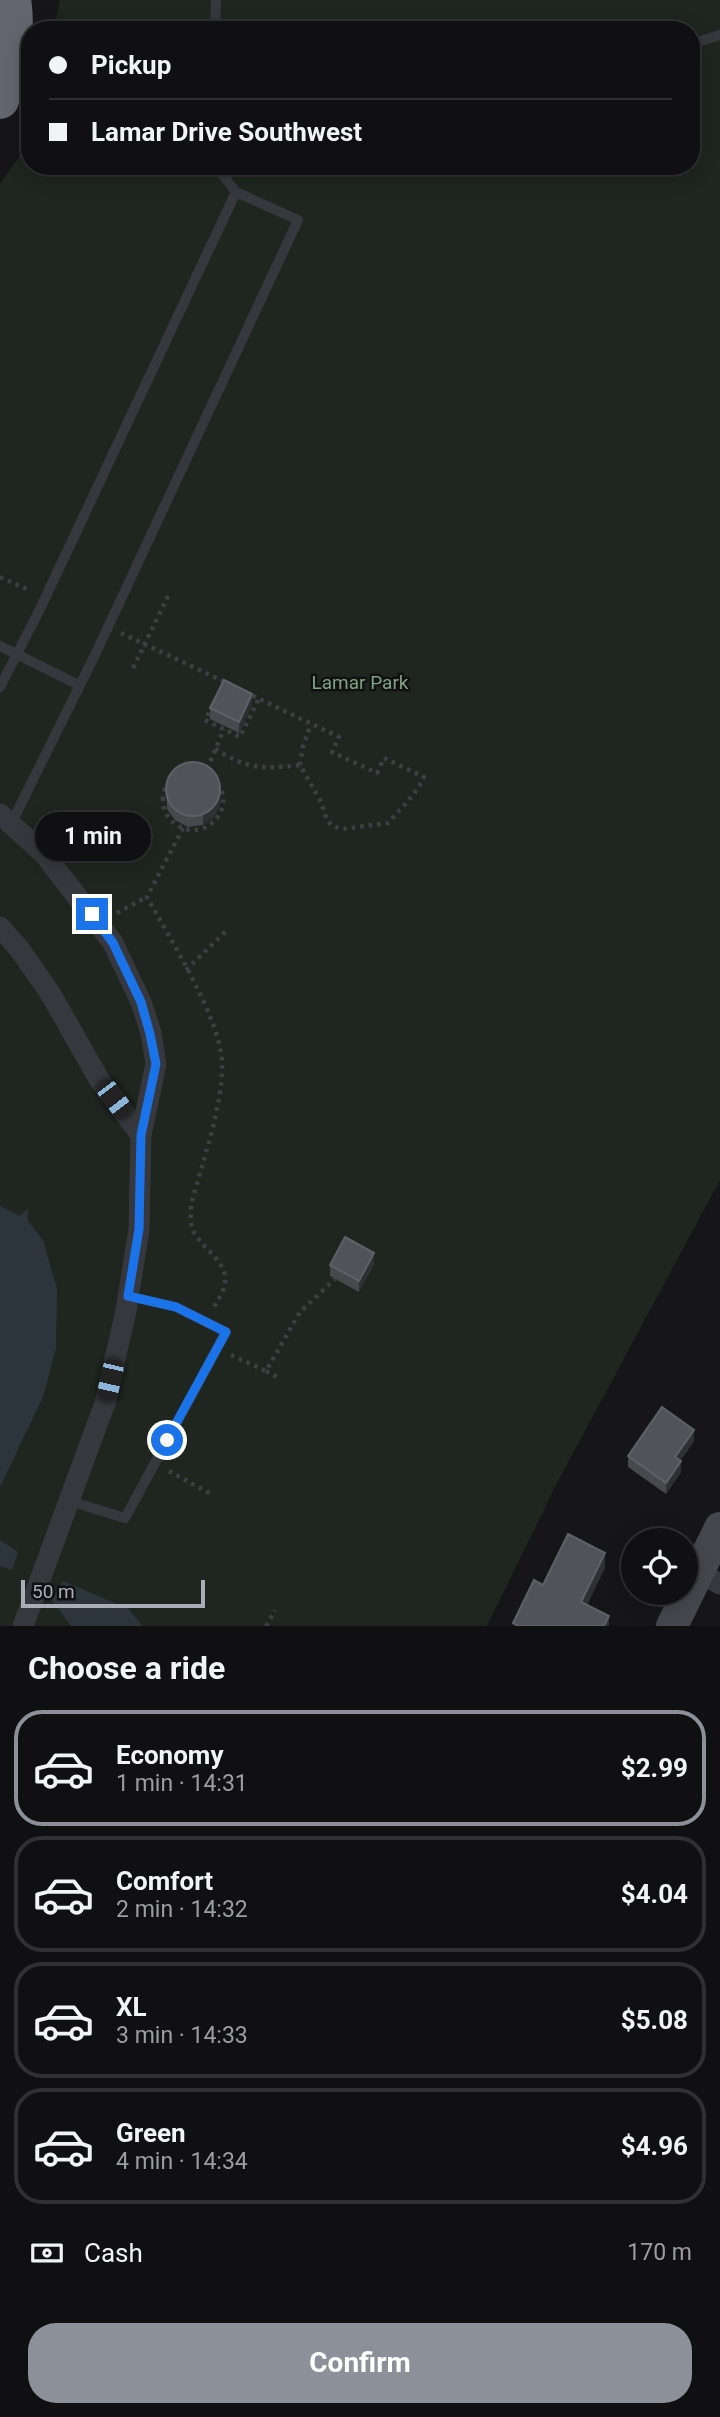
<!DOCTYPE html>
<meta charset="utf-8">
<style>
:root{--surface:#101012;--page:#1e1e20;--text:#f1f3f6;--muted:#9c9d9f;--line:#303032;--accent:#8c9099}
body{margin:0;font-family:Roboto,sans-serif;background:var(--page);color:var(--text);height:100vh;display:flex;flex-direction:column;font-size:26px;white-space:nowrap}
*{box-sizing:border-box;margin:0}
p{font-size:23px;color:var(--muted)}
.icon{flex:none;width:38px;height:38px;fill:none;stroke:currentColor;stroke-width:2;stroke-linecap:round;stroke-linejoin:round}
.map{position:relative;height:1626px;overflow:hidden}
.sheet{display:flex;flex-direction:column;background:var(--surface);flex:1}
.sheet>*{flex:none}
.hud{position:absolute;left:21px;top:21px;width:679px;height:154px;border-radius:28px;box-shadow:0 4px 18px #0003,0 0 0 2px var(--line);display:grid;align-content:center;height:154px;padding:0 28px;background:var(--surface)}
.fabs{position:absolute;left:621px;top:1528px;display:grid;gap:14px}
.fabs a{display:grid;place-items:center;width:77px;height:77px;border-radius:50%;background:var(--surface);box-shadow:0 4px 18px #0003,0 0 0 2px var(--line);font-size:35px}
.scale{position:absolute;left:21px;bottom:18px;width:184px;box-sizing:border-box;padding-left:7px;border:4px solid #a8adb8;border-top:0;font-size:19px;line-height:24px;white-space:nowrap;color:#a8adb8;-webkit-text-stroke:5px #111113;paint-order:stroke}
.end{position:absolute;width:32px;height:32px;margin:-16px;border:9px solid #1a73e8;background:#fff;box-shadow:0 0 0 4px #fff}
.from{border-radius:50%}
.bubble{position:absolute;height:49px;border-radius:24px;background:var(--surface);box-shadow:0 4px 18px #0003,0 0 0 2px var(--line);font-size:23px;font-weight:700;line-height:49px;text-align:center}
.car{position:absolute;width:21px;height:42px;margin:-21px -10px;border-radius:9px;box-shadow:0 0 5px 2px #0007;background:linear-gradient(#222 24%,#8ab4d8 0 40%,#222 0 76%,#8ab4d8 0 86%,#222 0)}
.hud b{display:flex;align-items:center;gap:24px;height:66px;font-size:26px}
.hud b+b{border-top:2px solid var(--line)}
.hud i{width:18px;height:18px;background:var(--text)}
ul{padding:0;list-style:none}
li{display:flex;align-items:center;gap:21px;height:116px;margin:0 14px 10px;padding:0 14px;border:4px solid var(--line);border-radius:28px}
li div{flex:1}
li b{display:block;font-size:26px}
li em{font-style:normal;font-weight:700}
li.selected{border-color:var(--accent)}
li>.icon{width:63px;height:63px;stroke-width:1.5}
h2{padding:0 28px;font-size:32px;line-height:84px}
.pay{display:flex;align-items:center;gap:18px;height:77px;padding:0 28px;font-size:26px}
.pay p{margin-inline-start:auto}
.primary-button{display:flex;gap:14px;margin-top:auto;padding:14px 28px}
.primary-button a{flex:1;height:80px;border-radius:28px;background:var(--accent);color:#fff;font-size:28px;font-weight:700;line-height:80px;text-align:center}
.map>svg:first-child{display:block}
</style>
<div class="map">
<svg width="720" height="1626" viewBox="0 0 720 1626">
<rect width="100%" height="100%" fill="#161618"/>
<!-- green -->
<path fill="#1e261f" d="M 60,0 L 720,0 L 720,1180 L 558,1481 L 487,1626 L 0,1626 L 0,184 L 30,141 L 30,166 L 691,166 L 691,30 L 54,30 Z"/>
<!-- water -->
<path fill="#2c353c" d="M 0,1206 L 20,1216 L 28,1208 L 28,1221 L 43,1240 L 57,1289 L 56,1348 L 43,1397 L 0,1487 Z
M 0,1540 L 18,1552 L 12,1570 L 0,1566 Z
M 63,1581 L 129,1609 L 142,1626 L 71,1626 L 52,1600 Z"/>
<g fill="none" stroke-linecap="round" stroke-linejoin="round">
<!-- path -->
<path stroke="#3d3f44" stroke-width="4.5" stroke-dasharray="3.5 5" stroke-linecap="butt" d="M 0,577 L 31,591
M 121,633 L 227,683
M 133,668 L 168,596
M 213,705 L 205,720 L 240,737 L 259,698
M 215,749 C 250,770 261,769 300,765 L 321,802 L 327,820 L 332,826 L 342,829 L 388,823 C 402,807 415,796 424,777 L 384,758 L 377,773 L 332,752 L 339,737 L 247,693
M 300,765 L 303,746 L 311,724
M 207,769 L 224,729
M163 800a30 30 0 1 1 60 0a30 30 0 1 1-60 0Z
M 183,828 L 147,897 C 169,937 221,1019 222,1063 C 223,1106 202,1163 191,1205 C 191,1213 190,1221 192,1228 C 199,1247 229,1261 225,1284 C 223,1293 217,1301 213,1309
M 117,913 L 147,897
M 186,970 L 226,931
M 231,1355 L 266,1371 L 300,1312 L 335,1279
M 266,1371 L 277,1377
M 169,1471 L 211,1494
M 266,1626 L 275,1610"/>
<!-- lane -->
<path stroke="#37383d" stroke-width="10" d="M 215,30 L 216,0
M 691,44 L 720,35
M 219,166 L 219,170 L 236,192
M 0,646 L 79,685
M 0,687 L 40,609 L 236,192 L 298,220 L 94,657 L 11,824
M 69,1501 L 125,1518 L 226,1332 L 176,1307 L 128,1296"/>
<!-- street -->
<path stroke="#37383d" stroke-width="21" d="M 0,814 L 44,854 L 113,943 L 141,1002 L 151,1033 L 156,1064 L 141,1135 L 139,1229 L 126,1311 L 105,1403 L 23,1626
M 0,927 L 20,950 L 50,993 L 100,1081 L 141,1135
M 698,1572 L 720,1584"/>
<!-- secondary -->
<path stroke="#45474d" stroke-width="32" d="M 672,1626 L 720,1528"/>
<!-- highway -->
<path stroke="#63666e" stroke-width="38" d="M 0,100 C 11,74 17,27 12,0"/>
</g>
<!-- wall -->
<path fill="#47494d" d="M 252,704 L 239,733 L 210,719 L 210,708 Z
M 166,784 L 220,804 L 214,817 L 203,825 L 188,827 L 175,820 L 167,809 Z
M 374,1264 L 359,1292 L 330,1276 L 330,1265 Z
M 694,1441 L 680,1461 L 681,1472 L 666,1494 L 628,1467 L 628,1456 Z"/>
<!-- shaded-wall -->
<path fill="#2f3033" d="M 252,694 L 252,704 L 239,733 L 239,722 Z
M 220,793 L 220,804 L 214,817 L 203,825 L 203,814 Z
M 374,1253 L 374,1264 L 359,1292 L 359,1281 Z
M 694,1430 L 694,1441 L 675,1468 L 675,1457 Z
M 681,1461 L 681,1472 L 666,1494 L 666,1483 Z
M 605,1553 L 605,1568 L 581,1618 L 581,1602 Z
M 609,1616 L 609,1626 L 604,1626 Z"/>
<!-- building -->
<path fill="#525359" stroke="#5f6168" stroke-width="2" d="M 224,680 L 252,694 L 239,722 L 210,708 Z
M166 789a27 27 0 1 1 54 0a27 27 0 1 1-54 0Z
M 345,1237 L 374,1253 L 359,1281 L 330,1265 Z
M 662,1407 L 694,1430 L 675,1457 L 681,1461 L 666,1483 L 628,1456 Z
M 568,1534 L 605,1553 L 581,1602 L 609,1616 L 604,1626 L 518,1626 L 513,1623 L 534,1580 L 543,1585 Z"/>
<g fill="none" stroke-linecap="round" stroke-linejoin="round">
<!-- route -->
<path stroke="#1a73e8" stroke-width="9" d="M 92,914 L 113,943 L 141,1002 L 150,1034 L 156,1064 L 141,1135 L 139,1229 L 128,1296 L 176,1307 L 226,1332 L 167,1440"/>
</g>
<g text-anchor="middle" stroke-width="5" stroke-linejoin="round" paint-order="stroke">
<!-- park labels -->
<g font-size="19" fill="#7fa381" stroke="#111113">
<text x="360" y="689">Lamar Park</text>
</g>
</g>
</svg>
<div class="fabs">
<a><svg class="icon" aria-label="locate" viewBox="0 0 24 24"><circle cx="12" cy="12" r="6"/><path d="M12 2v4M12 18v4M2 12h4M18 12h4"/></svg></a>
</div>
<div class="scale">50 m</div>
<i class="end from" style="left:167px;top:1440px"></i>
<i class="end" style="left:92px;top:914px"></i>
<div class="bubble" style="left:35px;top:812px;width:116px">1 min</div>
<i class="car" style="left:114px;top:1099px;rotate:143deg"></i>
<i class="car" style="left:110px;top:1380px;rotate:193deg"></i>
<div class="hud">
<b><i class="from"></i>Pickup</b>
<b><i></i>Lamar Drive Southwest</b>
</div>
</div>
<section class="sheet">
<h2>Choose a ride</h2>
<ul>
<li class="selected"><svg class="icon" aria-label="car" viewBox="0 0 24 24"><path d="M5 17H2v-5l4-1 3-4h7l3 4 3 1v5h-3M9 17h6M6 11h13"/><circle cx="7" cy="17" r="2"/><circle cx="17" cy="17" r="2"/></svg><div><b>Economy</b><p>1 min · 14:31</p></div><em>$2.99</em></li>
<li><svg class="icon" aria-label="car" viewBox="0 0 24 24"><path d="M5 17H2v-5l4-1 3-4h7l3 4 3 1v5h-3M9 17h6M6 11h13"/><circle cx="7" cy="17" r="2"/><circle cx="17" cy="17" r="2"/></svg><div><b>Comfort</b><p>2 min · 14:32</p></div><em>$4.04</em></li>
<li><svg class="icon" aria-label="car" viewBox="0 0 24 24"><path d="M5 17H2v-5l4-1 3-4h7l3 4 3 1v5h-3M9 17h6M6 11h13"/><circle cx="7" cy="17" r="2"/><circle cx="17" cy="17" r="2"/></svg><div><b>XL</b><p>3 min · 14:33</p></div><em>$5.08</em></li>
<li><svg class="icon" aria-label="car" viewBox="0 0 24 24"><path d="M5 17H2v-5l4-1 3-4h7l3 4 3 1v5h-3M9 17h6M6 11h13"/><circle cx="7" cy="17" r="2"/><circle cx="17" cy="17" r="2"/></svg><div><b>Green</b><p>4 min · 14:34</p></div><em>$4.96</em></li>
</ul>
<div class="pay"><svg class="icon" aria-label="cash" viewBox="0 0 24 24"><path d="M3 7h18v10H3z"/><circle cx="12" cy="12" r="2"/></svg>Cash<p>170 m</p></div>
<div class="primary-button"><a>Confirm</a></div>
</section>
